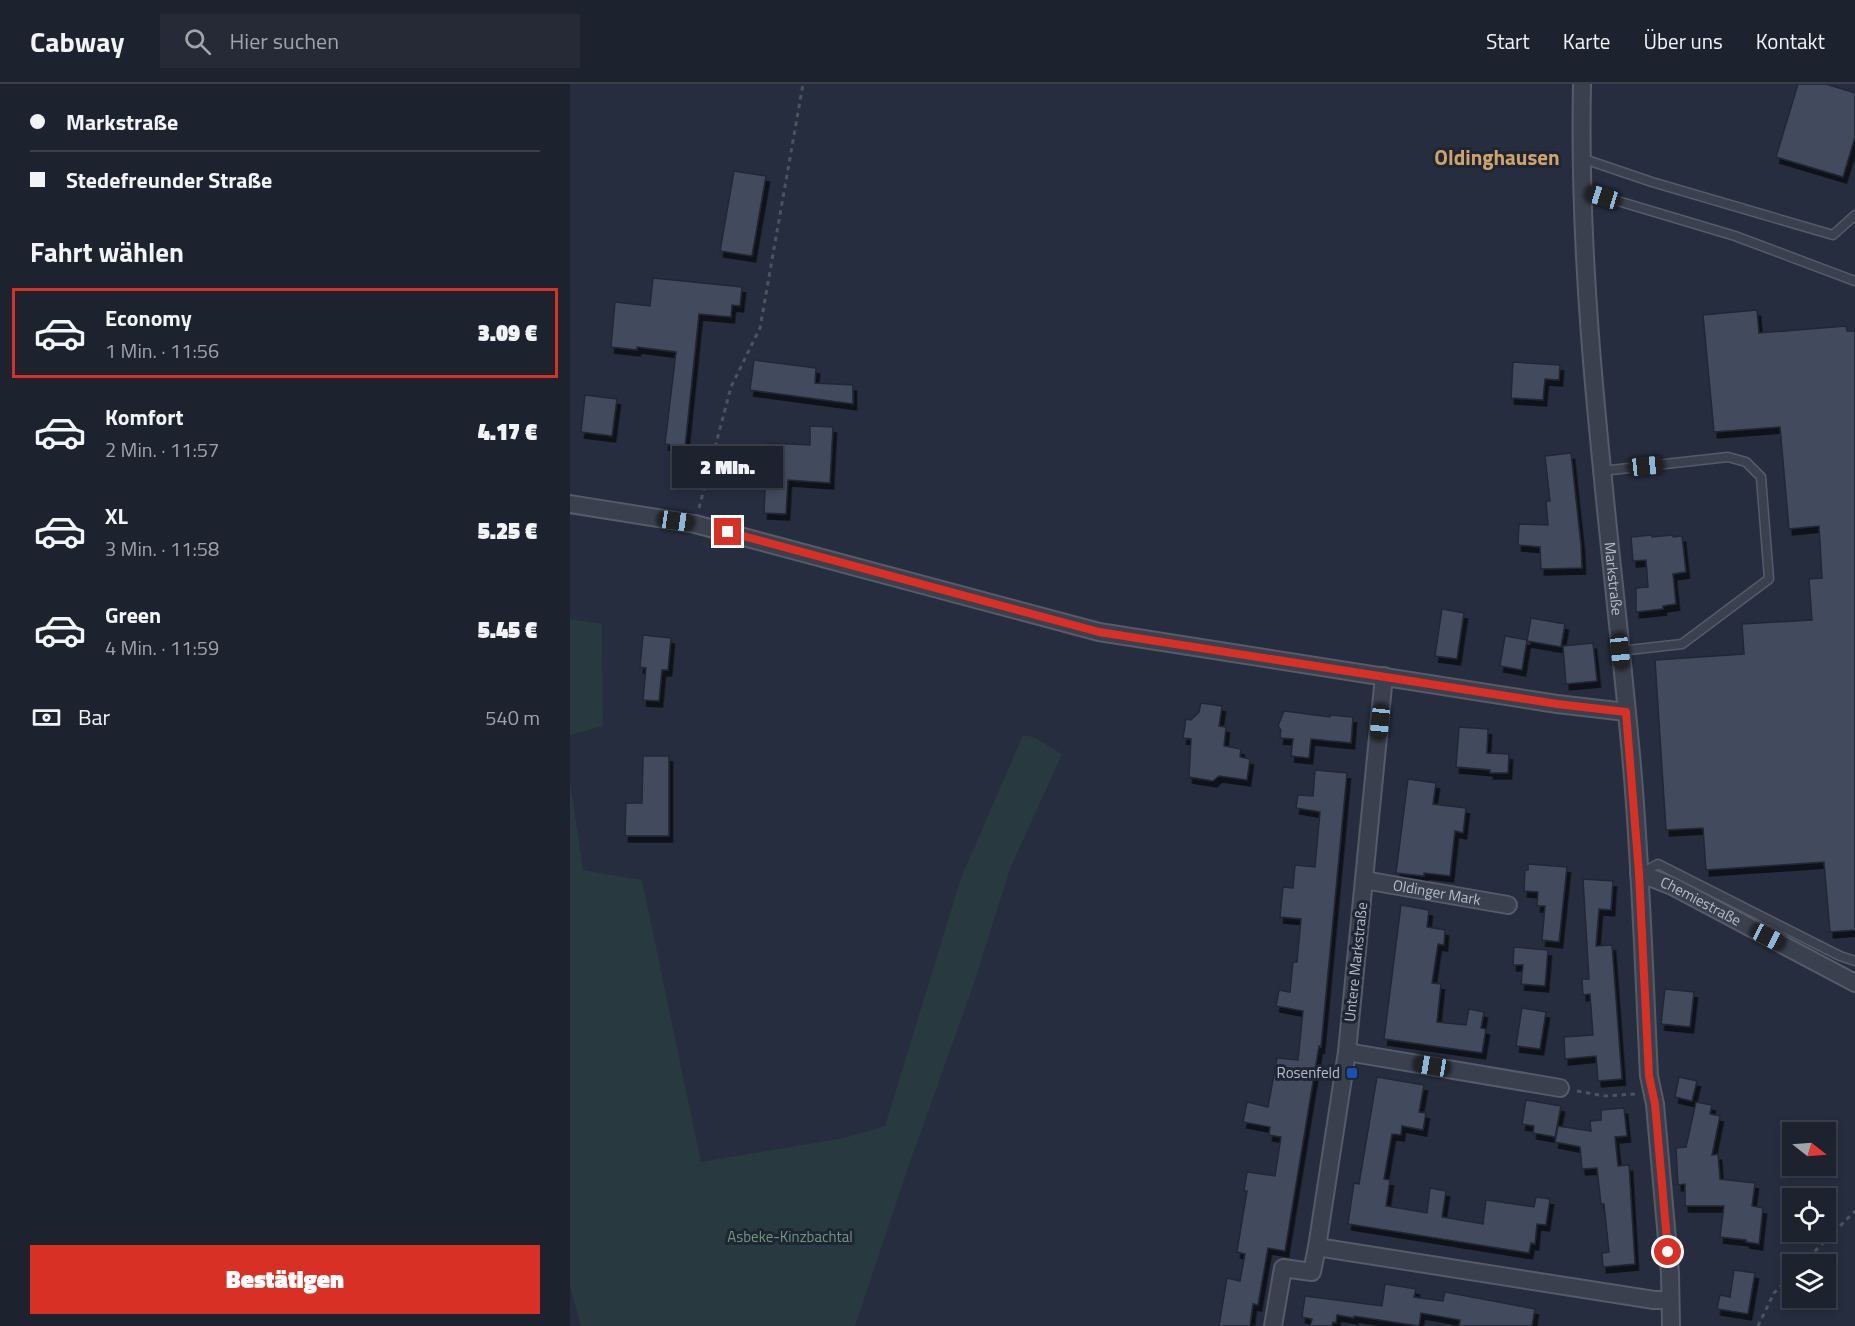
<!DOCTYPE html>
<html lang="de">
<meta charset="utf-8">
<style>
:root{--surface:#1c222e;--page:#252a36;--text:#f1f3f6;--muted:#a0a4aa;--line:#3a3f4a;--accent:#d93025}
body{margin:0;font-family:"Titillium Web",sans-serif;background:var(--page);color:var(--text);height:100vh;display:flex;flex-direction:column;font-size:22px;white-space:nowrap}
*{box-sizing:border-box;margin:0}
p{font-size:20px;color:var(--muted)}
.icon{flex:none;width:33px;height:33px;fill:none;stroke:currentColor;stroke-width:2;stroke-linecap:round;stroke-linejoin:round}
.map{position:relative;flex:1;overflow:hidden}
.drawer{display:flex;flex-direction:column;background:var(--surface);width:570px}
.drawer>*{flex:none}
.top-card{display:grid;align-content:center;height:132px;padding:0 30px;background:var(--surface)}
.needle{width:39px;rotate:107deg}
.fabs{position:absolute;left:1212px;top:1038px;display:grid;gap:12px}
.fabs a{display:grid;place-items:center;width:54px;height:54px;border-radius:0px;background:var(--surface);box-shadow:0 3px 9px #0003,0 0 0 2px var(--line);font-size:30px}
.end{position:absolute;width:27px;height:27px;margin:-14px;border:8px solid #d93025;background:#fff;box-shadow:0 0 0 3px #fff}
.from{border-radius:50%}
.bubble{position:absolute;height:42px;border-radius:0px;background:var(--surface);box-shadow:0 3px 9px #0003,0 0 0 2px var(--line);font-size:20px;font-weight:800;line-height:42px;text-align:center}
.car{position:absolute;width:18px;height:36px;margin:-18px -9px;border-radius:8px;box-shadow:0 0 4px 2px #0007;background:linear-gradient(#222 24%,#8ab4d8 0 40%,#222 0 76%,#8ab4d8 0 86%,#222 0)}
.top-card b{display:flex;align-items:center;gap:21px;height:57px;font-size:22px}
.top-card b+b{border-top:2px solid var(--line)}
.top-card i{width:15px;height:15px;background:var(--text)}
ul{padding:0;list-style:none}
li{display:flex;align-items:center;gap:18px;height:90px;margin:0 12px 9px;padding:0 18px;border:3px solid transparent;border-radius:0px}
li div{flex:1}
li b{display:block;font-size:22px}
li em{font-style:normal;font-weight:800}
li.on{border-color:var(--accent)}
li>.icon{width:54px;height:54px;stroke-width:1.5}
h2{padding:0 30px;font-size:27px;line-height:72px}
.pay{display:flex;align-items:center;gap:15px;height:66px;padding:0 30px;font-size:22px}
.pay p{margin-inline-start:auto}
.primary-button{display:flex;gap:12px;margin-top:auto;padding:12px 30px}
.primary-button a{flex:1;height:69px;border-radius:0px;background:var(--accent);color:#fff;font-size:24px;font-weight:800;line-height:69px;text-align:center}
header{display:flex;align-items:center;gap:36px;box-sizing:border-box;height:84px;padding:0 30px;background:var(--surface);border-bottom:2px solid var(--line)}
header strong{font-size:28px}
nav{display:flex;gap:33px;margin-inline-start:auto;font-size:21px}
.search{width:420px;height:54px;background:var(--page);display:flex;align-items:center;gap:15px;box-sizing:border-box;padding:0 21px;border-radius:0px;color:var(--muted);font-size:22px}
main{display:flex;flex:1;min-height:0}
.map>svg:first-child{display:block}
</style>
<header>
<strong>Cabway</strong>
<div class="search"><svg class="icon" aria-label="search" viewBox="0 0 24 24"><circle cx="10" cy="10" r="6"/><path d="M15 15l6 6"/></svg>Hier suchen</div>
<nav><a>Start</a><a>Karte</a><a>Über uns</a><a>Kontakt</a></nav>
</header>
<main>
<section class="drawer">
<div class="top-card">
<b><i class="from"></i>Markstraße</b>
<b><i></i>Stedefreunder Straße</b>
</div>
<h2>Fahrt wählen</h2>
<ul>
<li class="on"><svg class="icon" aria-label="car" viewBox="0 0 24 24"><path d="M5 17H2v-5l4-1 3-4h7l3 4 3 1v5h-3M9 17h6M6 11h13"/><circle cx="7" cy="17" r="2"/><circle cx="17" cy="17" r="2"/></svg><div><b>Economy</b><p>1 Min. · 11:56</p></div><em>3.09 €</em></li>
<li><svg class="icon" aria-label="car" viewBox="0 0 24 24"><path d="M5 17H2v-5l4-1 3-4h7l3 4 3 1v5h-3M9 17h6M6 11h13"/><circle cx="7" cy="17" r="2"/><circle cx="17" cy="17" r="2"/></svg><div><b>Komfort</b><p>2 Min. · 11:57</p></div><em>4.17 €</em></li>
<li><svg class="icon" aria-label="car" viewBox="0 0 24 24"><path d="M5 17H2v-5l4-1 3-4h7l3 4 3 1v5h-3M9 17h6M6 11h13"/><circle cx="7" cy="17" r="2"/><circle cx="17" cy="17" r="2"/></svg><div><b>XL</b><p>3 Min. · 11:58</p></div><em>5.25 €</em></li>
<li><svg class="icon" aria-label="car" viewBox="0 0 24 24"><path d="M5 17H2v-5l4-1 3-4h7l3 4 3 1v5h-3M9 17h6M6 11h13"/><circle cx="7" cy="17" r="2"/><circle cx="17" cy="17" r="2"/></svg><div><b>Green</b><p>4 Min. · 11:59</p></div><em>5.45 €</em></li>
</ul>
<div class="pay"><svg class="icon" aria-label="cash" viewBox="0 0 24 24"><path d="M3 7h18v10H3z"/><circle cx="12" cy="12" r="2"/></svg>Bar<p>540 m</p></div>
<div class="primary-button"><a>Bestätigen</a></div>
</section>
<div class="map">
<svg width="1285" height="1242" viewBox="0 0 1285 1242">
<defs>
<filter id="shadow"><feDropShadow dx="3.5" dy="6" stdDeviation="0" flood-color="#0009"/></filter>
</defs>
<rect width="100%" height="100%" fill="#262d3e"/>
<!-- green -->
<path fill="#28393f" d="M 0,535 L 32,540 L 33,642 L 0,651 Z
M 453,651 L 463,653 L 492,670 L 440,785 L 403,902 L 339,1081 L 285,1242 L 11,1242 L 0,1202 L 0,697 L 13,786 L 72,796 L 131,1078 L 274,1054 L 315,1042 L 391,794 Z"/>
<!-- building -->
<path fill="#434b5d" stroke="#212735" stroke-width="1.5" filter="url(#shadow)" d="M 1228,0 L 1256,0 L 1285,9 L 1285,53 L 1273,93 L 1206,73 Z
M 164,87 L 196,92 L 182,172 L 150,167 Z
M 83,194 L 172,203 L 170,222 L 162,221 L 161,233 L 129,230 L 115,363 L 95,360 L 106,268 L 67,263 L 67,266 L 41,263 L 45,218 L 80,222 Z
M 1187,226 L 1189,249 L 1276,242 L 1277,247 L 1285,247 L 1285,846 L 1260,848 L 1254,778 L 1136,786 L 1133,744 L 1096,746 L 1085,576 L 1174,570 L 1172,540 L 1242,536 L 1239,495 L 1252,494 L 1249,442 L 1219,445 L 1210,343 L 1144,348 L 1133,231 Z
M 184,276 L 246,284 L 245,299 L 283,301 L 283,320 L 180,306 Z
M 943,278 L 990,281 L 989,296 L 975,295 L 973,316 L 941,314 Z
M 15,311 L 47,315 L 42,352 L 11,348 Z
M 240,342 L 263,343 L 260,399 L 218,396 L 216,430 L 194,429 L 197,359 L 240,361 Z
M 1001,369 L 1011,461 L 1012,484 L 971,485 L 970,463 L 948,461 L 949,440 L 978,441 L 976,417 L 980,417 L 975,372 Z
M 1082,451 L 1082,453 L 1103,451 L 1103,453 L 1112,452 L 1116,488 L 1103,490 L 1106,520 L 1093,522 L 1093,525 L 1066,528 L 1066,504 L 1078,503 L 1076,476 L 1063,477 L 1061,453 Z
M 872,525 L 894,529 L 887,575 L 865,572 Z
M 961,534 L 995,540 L 991,563 L 957,557 Z
M 73,551 L 101,554 L 98,586 L 92,586 L 89,617 L 73,616 L 76,584 L 70,583 Z
M 935,552 L 957,556 L 952,586 L 930,582 Z
M 1023,559 L 1027,597 L 996,600 L 993,562 Z
M 631,619 L 652,622 L 649,642 L 656,643 L 654,662 L 671,665 L 670,673 L 680,675 L 677,696 L 649,692 L 643,697 L 619,693 L 621,655 L 613,654 L 616,635 L 621,636 L 629,628 Z
M 714,627 L 760,633 L 760,631 L 783,633 L 781,659 L 741,655 L 739,674 L 721,672 L 723,655 L 710,654 L 711,646 L 708,642 Z
M 889,643 L 918,645 L 917,669 L 939,670 L 938,689 L 920,689 L 920,686 L 886,683 Z
M 73,672 L 99,672 L 99,752 L 55,752 L 56,719 L 72,719 Z
M 745,686 L 777,689 L 751,963 L 749,962 L 715,1167 L 698,1164 L 688,1221 L 683,1220 L 680,1242 L 649,1242 L 657,1194 L 670,1197 L 675,1170 L 667,1168 L 677,1107 L 674,1107 L 677,1088 L 705,1092 L 711,1053 L 699,1051 L 700,1043 L 673,1038 L 677,1018 L 698,1023 L 707,974 L 728,976 L 733,927 L 706,922 L 709,906 L 720,908 L 723,878 L 727,878 L 731,835 L 710,833 L 713,803 L 723,804 L 725,781 L 745,783 L 750,728 L 726,724 L 728,711 L 743,712 Z
M 838,695 L 866,699 L 863,720 L 896,724 L 893,749 L 885,747 L 880,792 L 854,789 L 854,792 L 826,789 Z
M 958,780 L 997,783 L 989,858 L 972,856 L 975,822 L 967,822 L 968,808 L 954,807 L 955,786 L 958,786 Z
M 1013,795 L 1043,797 L 1041,826 L 1029,825 L 1026,862 L 1042,861 L 1052,995 L 1028,997 L 1026,972 L 995,975 L 994,953 L 1023,951 L 1020,910 L 1013,911 L 1012,895 L 1019,895 Z
M 831,821 L 859,826 L 857,843 L 875,846 L 874,861 L 868,860 L 862,899 L 871,900 L 867,938 L 896,941 L 899,925 L 914,928 L 911,944 L 916,945 L 912,969 L 814,955 Z
M 944,863 L 978,866 L 975,902 L 951,900 L 953,881 L 943,881 Z
M 1095,905 L 1124,908 L 1120,943 L 1091,940 Z
M 952,924 L 976,928 L 970,965 L 946,962 Z
M 807,993 L 854,1001 L 849,1028 L 856,1029 L 853,1046 L 832,1042 L 831,1051 L 822,1050 L 814,1095 L 820,1096 L 816,1122 L 857,1129 L 860,1104 L 876,1107 L 872,1133 L 913,1140 L 916,1116 L 964,1123 L 966,1113 L 980,1115 L 976,1141 L 967,1140 L 965,1160 L 961,1159 L 959,1169 L 778,1140 L 784,1099 L 789,1100 Z
M 1109,993 L 1127,997 L 1122,1017 L 1105,1013 Z
M 956,1016 L 991,1022 L 985,1053 L 963,1049 L 964,1042 L 952,1040 Z
M 1126,1018 L 1142,1021 L 1140,1030 L 1150,1032 L 1142,1071 L 1148,1070 L 1150,1095 L 1185,1099 L 1182,1122 L 1193,1124 L 1189,1160 L 1176,1158 L 1176,1156 L 1150,1153 L 1154,1122 L 1115,1122 L 1115,1100 L 1108,1101 L 1106,1064 L 1116,1063 Z
M 1054,1024 L 1057,1052 L 1045,1053 L 1048,1082 L 1059,1081 L 1065,1180 L 1033,1183 L 1032,1169 L 1039,1168 L 1034,1120 L 1031,1120 L 1027,1084 L 1012,1085 L 1010,1063 L 985,1058 L 988,1042 L 1021,1047 L 1020,1037 L 1031,1036 L 1031,1026 Z
M 1164,1186 L 1185,1189 L 1178,1230 L 1147,1225 L 1150,1211 L 1160,1213 Z
M 815,1200 L 846,1205 L 844,1213 L 873,1217 L 875,1208 L 965,1225 L 962,1242 L 889,1242 L 890,1236 L 851,1229 L 849,1242 L 784,1232 L 784,1234 L 767,1231 L 766,1239 L 763,1238 L 762,1242 L 740,1242 L 742,1235 L 732,1233 L 735,1212 L 812,1222 Z"/>
<g fill="none" stroke-linecap="round" stroke-linejoin="round">
<!-- lane casing -->
<g stroke="#555b69" stroke-width="11">
<path id="lane" d="M 1011,74 L 1082,98 L 1263,151 L 1285,131
M 1011,106 L 1165,152 L 1285,197
M 1032,387 L 1158,373 L 1176,378 L 1191,393 L 1199,495 L 1112,560 L 1050,567
M 1071,789 L 1088,780 L 1270,872 L 1285,877"/>
</g>
<!-- street casing -->
<g stroke="#555b69" stroke-width="20">
<g id="street">
<path id="s1" d="M 1012,0 C 1007,228 1042,455 1062,682 C 1071,785 1074,889 1079,992 L 1085,1020 L 1100,1189 L 1101,1242"/>
<path d="M 0,420 L 125,440 L 529,548 L 987,620 L 1056,628"/>
<path d="M 814,592 L 777,968 L 747,1163 L 1084,1216 L 1099,1216"/>
<path id="s2" d="M 1069,789 L 1102,802 L 1285,899"/>
<path id="s3" d="M 794,796 L 938,821"/>
<path d="M 777,968 L 990,1004"/>
<path d="M 703,1242 L 713,1184 L 742,1188 L 747,1163"/>
</g>
</g>
<!-- path -->
<path stroke="#46565c" stroke-width="3" stroke-dasharray="4.5 4.5" stroke-linecap="butt" d="M 129,424 L 161,303 L 190,244 L 233,0
M 1007,1007 L 1035,1012 L 1065,1010
M 1232,1180 L 1285,1127
M 1188,1242 L 1204,1209 L 1222,1190"/>
<!-- lane -->
<use href="#lane" stroke="#3a404e" stroke-width="8"/>
<!-- street -->
<use href="#street" stroke="#3a404e" stroke-width="16"/>
</g>
<g fill="none" stroke-linecap="round" stroke-linejoin="round">
<!-- route -->
<path stroke="#d93025" stroke-width="8" d="M 158,448 L 529,548 L 987,620 L 1056,628 L 1069,789 L 1079,992 L 1085,1020 L 1098,1168"/>
</g>
<!-- markers -->
<rect fill="#1a4fb4" stroke="#1f2533" stroke-width="2" x="776" y="983" width="12" height="12" rx="3"/>
<g text-anchor="middle" stroke-width="6" stroke-linejoin="round" paint-order="stroke">
<!-- street labels -->
<g font-size="15" fill="#b6bbc9" stroke="#1f2533">
<text dy="5" stroke="none"><textPath href="#s1" startOffset="496">Markstraße</textPath></text>
<text dy="5" stroke="none"><textPath href="#s3" startOffset="74">Oldinger Mark</textPath></text>
<text dy="5" stroke="none"><textPath href="#s2" startOffset="68">Chemiestraße</textPath></text>
<text transform="translate(786 878) rotate(-84)" y="5">Untere Markstraße</text>
</g>
<!-- poi labels -->
<g font-size="15" fill="#b6bbc9" stroke="#1f2533" text-anchor="end">
<text x="770" y="994">Rosenfeld</text>
</g>
<!-- park labels -->
<g font-size="15" fill="#6f987e" stroke="#1f2533">
<text x="220" y="1158">Asbeke-Kinzbachtal</text>
</g>
<!-- district labels -->
<g font-size="21" font-weight="bold" fill="#cfa46b" stroke="#1f2533">
<text x="927" y="81">Oldinghausen</text>
</g>
</g>
</svg>
<div class="fabs">
<a><svg class="needle" viewBox="-14 -14 28 28"><path d="M0-13l5 13h-10z" fill="#e53935"/><path d="M0 13l5-13h-10z" fill="#a0a4aa"/></svg></a>
<a><svg class="icon" aria-label="locate" viewBox="0 0 24 24"><circle cx="12" cy="12" r="6"/><path d="M12 2v4M12 18v4M2 12h4M18 12h4"/></svg></a>
<a><svg class="icon" aria-label="layers" viewBox="0 0 24 24"><path d="M12 4l9 5-9 5-9-5zM3 14l9 5 9-5"/></svg></a>
</div>
<i class="end from" style="left:1098px;top:1168px"></i>
<i class="end" style="left:158px;top:448px"></i>
<div class="bubble" style="left:102px;top:362px;width:111px">2 Min.</div>
<i class="car" style="left:1033px;top:113px;rotate:287deg"></i>
<i class="car" style="left:1076px;top:382px;rotate:84deg"></i>
<i class="car" style="left:106px;top:437px;rotate:98deg"></i>
<i class="car" style="left:1050px;top:567px;rotate:174deg"></i>
<i class="car" style="left:810px;top:638px;rotate:186deg"></i>
<i class="car" style="left:1198px;top:853px;rotate:118deg"></i>
<i class="car" style="left:862px;top:982px;rotate:280deg"></i>
</div>
</main>
